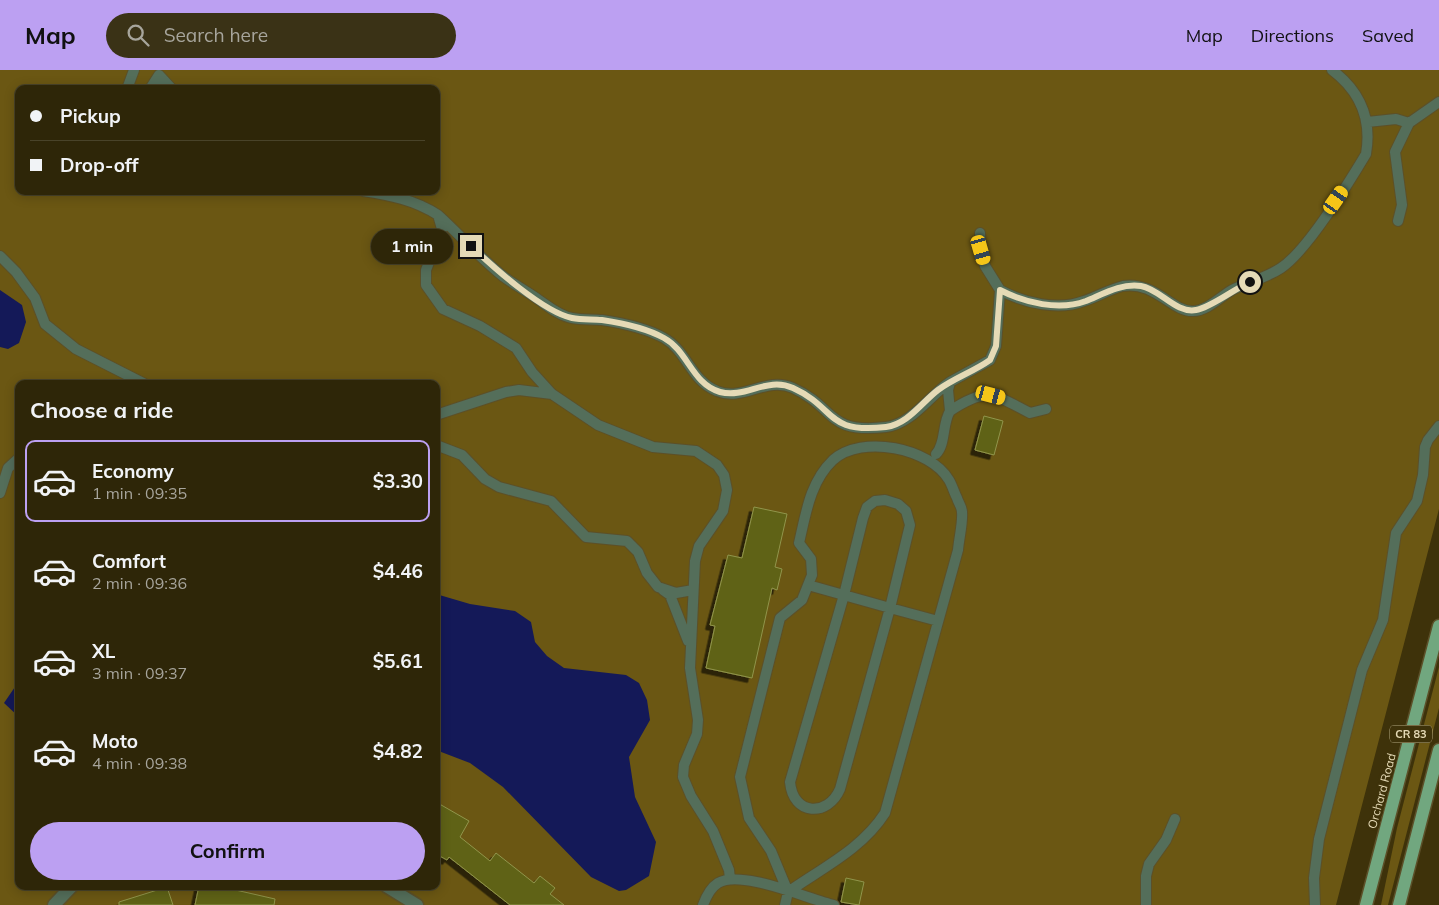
<!DOCTYPE html>
<meta charset="utf-8">
<style>
:root{--surface:#2e2608;--page:#3a3216;--text:#f1f3f6;--muted:#a7a59c;--line:#494329;--accent:#bca0f2}
body{margin:0;font-family:Mulish,sans-serif;background:var(--page);color:var(--text);height:100vh;display:flex;flex-direction:column;font-size:19px;white-space:nowrap}
*{box-sizing:border-box;margin:0}
p{font-size:16px;color:var(--muted)}
.icon{flex:none;width:28px;height:28px;fill:none;stroke:currentColor;stroke-width:2;stroke-linecap:round;stroke-linejoin:round}
.map{position:relative;flex:1;overflow:hidden}
.panel{position:absolute;left:15px;top:310px;width:425px;height:510px;display:flex;flex-direction:column;background:var(--surface);border-radius:10px;box-shadow:0 2px 12px #0003,0 0 0 1px var(--line)}
.panel>*{flex:none}
.guide{position:absolute;left:15px;top:15px;width:425px;height:110px;border-radius:10px;box-shadow:0 2px 12px #0003,0 0 0 1px var(--line);display:grid;align-content:center;height:110px;padding:0 15px;background:var(--surface)}
.end{position:absolute;width:22px;height:22px;margin:-11px;border:6px solid #e5dab6;background:#111;box-shadow:0 0 0 2px #111}
.from{border-radius:50%}
.bubble{position:absolute;height:35px;border-radius:18px;background:var(--surface);box-shadow:0 2px 12px #0003,0 0 0 1px var(--line);font-size:16px;font-weight:700;line-height:35px;text-align:center}
.car{position:absolute;width:15px;height:30px;margin:-15px -8px;border-radius:6px;box-shadow:0 0 4px 1px #0007;background:linear-gradient(#f5c518 24%,#345 0 40%,#f5c518 0 76%,#345 0 86%,#f5c518 0)}
.guide b{display:flex;align-items:center;gap:18px;height:48px;font-size:19px}
.guide b+b{border-top:1px solid var(--line)}
.guide i{width:12px;height:12px;background:var(--text)}
ul{padding:0;list-style:none}
li{display:flex;align-items:center;gap:15px;height:82px;margin:0 10px 8px;padding:0 5px;border:2px solid transparent;border-radius:10px}
li div{flex:1}
li b{display:block;font-size:19px}
li em{font-style:normal;font-weight:700}
li.active{border-color:var(--accent)}
li>.icon{width:45px;height:45px;stroke-width:1.5}
h2{padding:0 15px;font-size:22px;line-height:60px}
.primary-button{display:flex;gap:10px;margin-top:auto;padding:10px 15px}
.primary-button a{flex:1;height:58px;border-radius:30px;background:var(--accent);color:#111;font-size:20px;font-weight:700;line-height:58px;text-align:center}
header{display:flex;align-items:center;gap:30px;box-sizing:border-box;height:70px;padding:0 25px;background:var(--accent);color:#111}
header strong{font-size:24px}
nav{display:flex;gap:28px;margin-inline-start:auto;font-size:18px}
.search{width:350px;height:45px;background:var(--page);display:flex;align-items:center;gap:12px;box-sizing:border-box;padding:0 18px;border-radius:28px;color:var(--muted);font-size:19px}
.map>svg:first-child{display:block}
</style>
<header>
<strong>Map</strong>
<div class="search"><svg class="icon" aria-label="search" viewBox="0 0 24 24"><circle cx="10" cy="10" r="6"/><path d="M15 15l6 6"/></svg>Search here</div>
<nav><a>Map</a><a>Directions</a><a>Saved</a></nav>
</header>
<div class="map">
<svg width="1439" height="835" viewBox="0 0 1439 835">
<defs>
<filter id="shadow"><feDropShadow dx="-4.5" dy="4.5" stdDeviation="0" flood-color="#0009"/></filter>
</defs>
<rect width="100%" height="100%" fill="#3e320a"/>
<!-- green -->
<path fill="#6b5713" fill-rule="evenodd" d="M 0,0 L 1439,0 L 1439,439 L 1336,835 L 0,835 ZM 19,19 L 436,19 L 436,121 L 19,121 ZM 19,314 L 436,314 L 436,816 L 19,816 Z
M 1439,597 L 1439,638 L 1388,835 L 1381,835 L 1397,758 Z"/>
<!-- water -->
<path fill="#141958" d="M 0,220 L 22,235 L 26,252 L 19,273 L 8,279 L 0,277 Z
M 436,524 L 470,534 L 515,541 L 531,552 L 535,572 L 547,586 L 564,598 L 626,605 L 639,613 L 647,630 L 650,650 L 629,687 L 635,727 L 656,772 L 649,806 L 626,820 L 619,821 L 591,807 L 503,717 L 470,693 L 436,680 Z
M 19,611 L 19,647 L 4,633 Z"/>
<!-- building -->
<path fill="#5f6214" stroke="#90954c" filter="url(#shadow)" d="M 984,346 L 1003,351 L 994,385 L 975,380 Z
M 754,437 L 787,444 L 775,497 L 782,499 L 777,520 L 772,518 L 752,608 L 706,598 L 715,556 L 710,555 L 728,485 L 742,488 Z
M 436,732 L 469,751 L 460,767 L 490,791 L 496,783 L 534,813 L 540,806 L 555,818 L 550,824 L 564,835 L 510,835 L 449,787 L 447,790 L 436,784 Z
M 846,808 L 864,812 L 859,835 L 841,832 Z
M 199,816 L 218,816 L 275,829 L 274,835 L 195,835 Z
M 167,817 L 173,835 L 119,835 L 119,832 Z"/>
<g fill="none" stroke-linecap="round" stroke-linejoin="round">
<!-- lane casing -->
<g stroke="#5c5029" stroke-width="12">
<path id="lane" d="M 127,19 L 134,0
M 150,19 L 159,5 L 172,19
M 1367,52 L 1396,49 L 1409,53 L 1439,32
M 363,121 C 390,125 415,130 438,145 C 460,165 481,189 504,207 C 515,215 528,222 539,230 C 549,237 560,246 572,248 C 582,250 592,249 602,250 C 622,253 646,258 664,268 C 687,281 691,311 717,321 C 743,332 766,306 793,318 C 837,338 825,364 886,357 C 912,354 930,325 950,312
M 438,145 L 442,159 L 426,200 L 426,215 L 443,239 L 480,256 L 516,278 L 532,302 L 552,324 L 598,355 L 653,377 L 696,381 L 717,395 L 724,405 L 727,420 L 723,441 L 699,476 L 695,491 L 690,598 L 698,650 L 697,664 L 684,695 L 683,707 L 691,726 L 713,761 L 729,800 L 730,809
M 1398,151 L 1402,135 L 1395,82 L 1409,53
M 980,163 L 981,181 L 985,196 L 1000,220 L 996,276 L 990,290 L 950,312 L 948,320 L 950,341 C 988,316 993,324 1030,343 L 1046,339
M 0,186 L 16,202 L 35,228 L 45,254 L 76,279 L 145,314
M 1000,220 C 1024,233 1058,241 1084,231 C 1097,227 1110,219 1123,216 C 1155,211 1172,242 1193,241 C 1207,241 1220,227 1232,220 C 1248,212 1266,208 1281,198 C 1308,180 1348,114 1366,84 C 1372,49 1360,21 1332,0
M 436,345 L 506,322 L 519,320 L 552,324
M 436,375 L 462,385 L 485,409 L 499,417 L 551,431 L 586,467 L 627,471 L 638,482 L 647,503 L 658,517 L 676,523 L 693,520
M 936,384 C 946,374 942,354 950,341
M 0,423 L 8,398 L 19,388
M 808,515 L 890,538 L 840,719 C 828,747 793,746 790,712 L 844,525 L 863,448 L 867,437 L 875,431 L 885,430 L 898,434 L 906,441 L 910,455 L 890,538 L 938,551
M 663,520 L 670,525 L 688,571
M 703,835 C 706,827 710,818 718,813 C 741,799 808,829 834,835
M 785,835 L 788,822 L 771,781 L 749,748 L 740,707 L 780,548 L 802,530 L 812,505 L 811,489 L 799,473 C 806,443 810,412 833,390 C 862,364 930,378 949,410 C 952,415 954,422 957,428 C 958,432 962,437 962,442 C 963,453 959,468 958,480 L 885,743 C 862,779 822,798 788,822
M 1146,835 L 1146,806 L 1149,794 L 1166,770 L 1175,749
M 1315,835 L 1314,808 L 1319,769 L 1362,600 L 1383,550 L 1396,463 L 1417,431 L 1423,405 L 1425,377 L 1428,370 L 1439,356"/>
</g>
<!-- street casing -->
<g stroke="#5c5029" stroke-width="15">
<path id="street" d="M 386,816 L 417,835
M 54,835 L 72,816"/>
</g>
<!-- primary casing -->
<g stroke="#5c5029" stroke-width="15">
<path id="primary" d="M 1366,835 L 1439,556
M 1399,835 L 1439,680"/>
</g>
<!-- lane -->
<use href="#lane" stroke="#546e5a" stroke-width="10"/>
<!-- street -->
<use href="#street" stroke="#546e5a" stroke-width="12"/>
<!-- primary -->
<use href="#primary" stroke="#71a77f" stroke-width="12"/>
</g>
<g fill="none" stroke-linecap="round" stroke-linejoin="round">
<!-- route -->
<path stroke="#e5dab6" stroke-width="6" d="M 471,176 C 492,196 543,242 572,248 C 582,250 592,249 602,250 C 622,253 646,258 664,268 C 688,281 692,314 720,322 C 746,329 767,306 793,318 C 837,338 825,364 886,357 C 908,354 921,333 938,320 C 954,308 973,302 990,290 L 996,276 L 1000,220 C 1025,233 1059,241 1086,231 C 1103,224 1121,213 1141,216 C 1160,219 1176,244 1196,240 C 1210,238 1234,219 1250,212"/>
</g>
<g text-anchor="middle" stroke-width="5" stroke-linejoin="round" paint-order="stroke">
<!-- shield labels -->
<rect fill="#3e320a" stroke="#b3a882" stroke-width="1" x="1390" y="655.5" width="42" height="17" rx="4"/>
<g font-size="11" font-weight="bold" fill="#e5dab6">
<text x="1411" y="668">CR 83</text>
</g>
<!-- street labels -->
<g font-size="12" fill="#e5dab6" stroke="#3e320a">
<text transform="translate(1382 721) rotate(-75)" y="4">Orchard Road</text>
</g>
</g>
</svg>
<i class="end from" style="left:1250px;top:212px"></i>
<i class="end" style="left:471px;top:176px"></i>
<div class="bubble" style="left:371px;top:159px;width:82px">1 min</div>
<i class="car" style="left:1336px;top:130px;rotate:35deg"></i>
<i class="car" style="left:981px;top:180px;rotate:164deg"></i>
<i class="car" style="left:991px;top:325px;rotate:105deg"></i>
<div class="guide">
<b><i class="from"></i>Pickup</b>
<b><i></i>Drop-off</b>
</div>
<section class="panel">
<h2>Choose a ride</h2>
<ul>
<li class="active"><svg class="icon" aria-label="car" viewBox="0 0 24 24"><path d="M5 17H2v-5l4-1 3-4h7l3 4 3 1v5h-3M9 17h6M6 11h13"/><circle cx="7" cy="17" r="2"/><circle cx="17" cy="17" r="2"/></svg><div><b>Economy</b><p>1 min · 09:35</p></div><em>$3.30</em></li>
<li><svg class="icon" aria-label="car" viewBox="0 0 24 24"><path d="M5 17H2v-5l4-1 3-4h7l3 4 3 1v5h-3M9 17h6M6 11h13"/><circle cx="7" cy="17" r="2"/><circle cx="17" cy="17" r="2"/></svg><div><b>Comfort</b><p>2 min · 09:36</p></div><em>$4.46</em></li>
<li><svg class="icon" aria-label="car" viewBox="0 0 24 24"><path d="M5 17H2v-5l4-1 3-4h7l3 4 3 1v5h-3M9 17h6M6 11h13"/><circle cx="7" cy="17" r="2"/><circle cx="17" cy="17" r="2"/></svg><div><b>XL</b><p>3 min · 09:37</p></div><em>$5.61</em></li>
<li><svg class="icon" aria-label="car" viewBox="0 0 24 24"><path d="M5 17H2v-5l4-1 3-4h7l3 4 3 1v5h-3M9 17h6M6 11h13"/><circle cx="7" cy="17" r="2"/><circle cx="17" cy="17" r="2"/></svg><div><b>Moto</b><p>4 min · 09:38</p></div><em>$4.82</em></li>
</ul>
<div class="primary-button"><a>Confirm</a></div>
</section>
</div>
